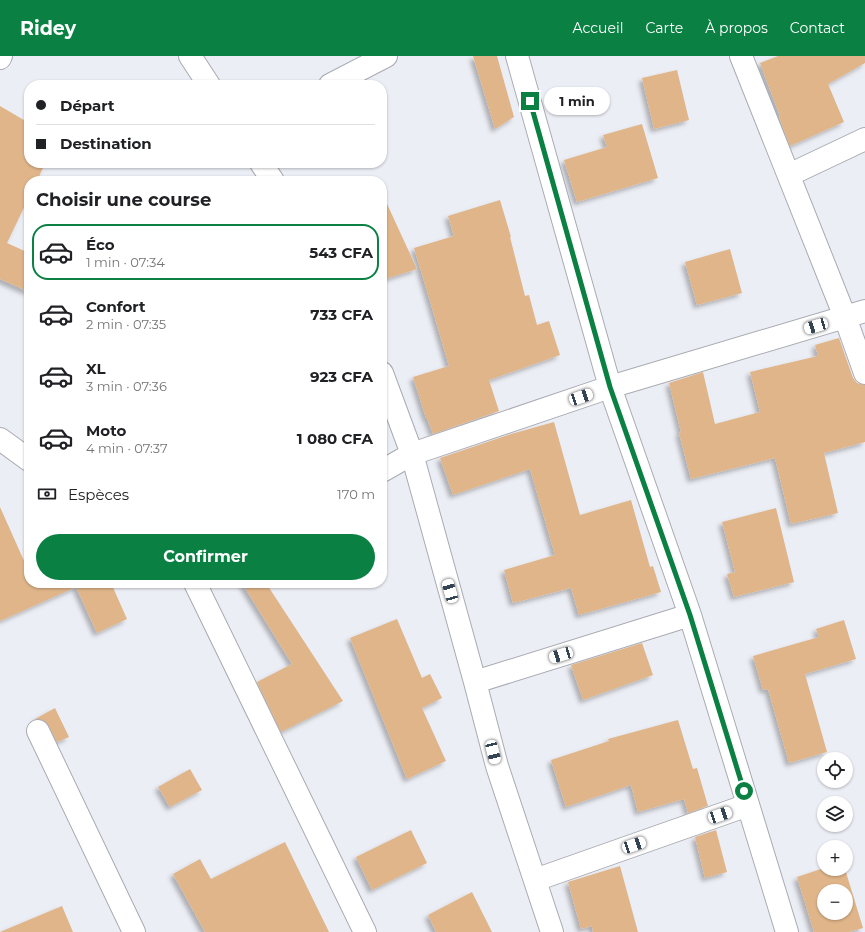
<!DOCTYPE html>
<html lang="fr">
<meta charset="utf-8">
<style>
:root{--surface:#fff;--page:#f2f2f2;--text:#202124;--muted:#757577;--line:#e0e0e0;--accent:#0b8043}
body{margin:0;font-family:Montserrat,sans-serif;background:var(--page);color:var(--text);height:100vh;display:flex;flex-direction:column;font-size:15px;white-space:nowrap}
*{box-sizing:border-box;margin:0}
p{font-size:13px;color:var(--muted)}
.icon{flex:none;width:22px;height:22px;fill:none;stroke:currentColor;stroke-width:2;stroke-linecap:round;stroke-linejoin:round}
.map{position:relative;flex:1;overflow:hidden}
.side{position:absolute;left:24px;top:120px;width:363px;height:412px;display:flex;flex-direction:column;background:var(--surface);border-radius:16px;box-shadow:0 1px 3px #0004}
.side>*{flex:none}
.guide{position:absolute;left:24px;top:24px;width:363px;height:88px;border-radius:16px;box-shadow:0 1px 3px #0004;display:grid;align-content:center;height:88px;padding:0 12px;background:var(--surface)}
.buttons{position:absolute;left:817px;top:696px;display:grid;gap:8px}
.buttons a{display:grid;place-items:center;width:36px;height:36px;border-radius:50%;background:var(--surface);box-shadow:0 1px 3px #0004;font-size:20px}
.end{position:absolute;width:18px;height:18px;margin:-9px;border:5px solid #0b8043;background:#fff;box-shadow:0 0 0 2px #fff}
.from{border-radius:50%}
.bubble{position:absolute;height:28px;border-radius:14px;background:var(--surface);box-shadow:0 1px 3px #0004;font-size:13px;font-weight:700;line-height:28px;text-align:center}
.car{position:absolute;width:12px;height:24px;margin:-12px -6px;border-radius:5px;box-shadow:0 0 3px 1px #0007;background:linear-gradient(#fff 24%,#345 0 40%,#fff 0 76%,#345 0 86%,#fff 0)}
.guide b{display:flex;align-items:center;gap:14px;height:38px;font-size:15px}
.guide b+b{border-top:1px solid var(--line)}
.guide i{width:10px;height:10px;background:var(--text)}
ul{padding:0;list-style:none}
li{display:flex;align-items:center;gap:12px;height:56px;margin:0 8px 6px;padding:0 4px;border:2px solid transparent;border-radius:16px}
li div{flex:1}
li b{display:block;font-size:15px}
li em{font-style:normal;font-weight:700}
li.active{border-color:var(--accent)}
li>.icon{width:36px;height:36px;stroke-width:1.5}
h2{padding:0 12px;font-size:18px;line-height:48px}
.pay{display:flex;align-items:center;gap:10px;height:44px;padding:0 12px;font-size:15px}
.pay p{margin-inline-start:auto}
.primary-button{display:flex;gap:8px;margin-top:auto;padding:8px 12px}
.primary-button a{flex:1;height:46px;border-radius:24px;background:var(--accent);color:#fff;font-size:16px;font-weight:700;line-height:46px;text-align:center}
header{display:flex;align-items:center;gap:24px;box-sizing:border-box;height:56px;padding:0 20px;background:var(--accent);color:#fff}
header strong{font-size:19px}
nav{display:flex;gap:22px;margin-inline-start:auto;font-size:14px}
.map>svg:first-child{display:block}
</style>
<header>
<strong>Ridey</strong>
<nav><a>Accueil</a><a>Carte</a><a>À propos</a><a>Contact</a></nav>
</header>
<div class="map">
<svg width="865" height="876" viewBox="0 0 865 876">
<defs>
<filter id="shadow"><feDropShadow dx="-3.5" dy="3.5" stdDeviation="2" flood-color="#0004"/></filter>
</defs>
<rect width="100%" height="100%" fill="#eceef5"/>
<!-- building -->
<path fill="#e0b589" fill-rule="evenodd" filter="url(#shadow)" d="M 473,0 L 497,0 L 514,61 L 495,73 Z
M 778,0 L 865,0 L 865,7 L 828,28 L 844,66 L 790,90 L 779,61 L 780,60 L 760,7 Z
M 677,14 L 689,64 L 654,73 L 642,22 Z
M 0,50 L 29,67 L 29,107 L 45,107 L 37,125 L 29,125 L 29,141 L 7,187 L 29,197 L 29,236 L 0,223 Z
M 642,68 L 658,122 L 577,146 L 564,104 L 607,91 L 603,79 Z
M 382,137 L 417,213 L 382,224 Z
M 500,144 L 511,181 L 510,181 L 525,240 L 529,239 L 537,269 L 549,265 L 560,299 L 489,324 L 499,355 L 433,378 L 427,362 L 426,362 L 413,321 L 449,310 L 430,245 L 414,192 L 454,180 L 448,160 Z
M 730,193 L 742,237 L 697,249 L 685,206 Z
M 839,282 L 853,322 L 857,327 L 865,329 L 865,386 L 824,397 L 838,457 L 791,468 L 775,402 L 691,423 L 679,377 L 681,376 L 669,327 L 703,316 L 715,368 L 760,356 L 750,316 L 818,300 L 815,289 Z
M 554,366 L 580,459 L 631,444 L 650,511 L 653,510 L 661,536 L 579,559 L 571,532 L 513,547 L 504,514 L 555,499 L 530,413 L 453,439 L 440,402 L 511,378 Z
M 0,451 L 29,516 L 29,527 L 111,527 L 127,563 L 97,577 L 76,531 L 0,565 Z
M 776,452 L 794,526 L 734,541 L 727,518 L 735,516 L 722,466 Z
M 242,527 L 266,527 L 343,645 L 281,676 L 257,626 L 292,608 Z
M 397,563 L 422,622 L 430,618 L 442,642 L 422,652 L 446,705 L 407,723 L 350,582 Z
M 844,564 L 856,603 L 805,618 L 827,696 L 789,707 L 768,633 L 763,634 L 753,600 L 819,581 L 816,573 Z
M 642,587 L 653,619 L 583,644 L 571,609 Z
M 55,652 L 69,681 L 57,686 L 49,670 L 45,665 L 35,663 Z
M 678,664 L 693,713 L 697,712 L 708,750 L 688,757 L 684,743 L 638,756 L 631,729 L 566,751 L 551,704 L 609,685 L 608,683 Z
M 190,713 L 202,734 L 170,751 L 158,731 Z
M 411,774 L 427,807 L 372,834 L 356,801 Z
M 716,774 L 727,816 L 705,822 L 695,781 Z
M 285,786 L 329,876 L 205,876 L 173,818 L 200,803 L 211,823 Z
M 620,810 L 638,876 L 593,876 L 592,870 L 581,873 L 568,826 Z
M 821,813 L 845,813 L 863,872 L 849,876 L 814,876 L 797,821 ZM 824,835 L 846,835 L 846,857 L 824,857 Z
M 472,836 L 492,876 L 436,876 L 428,859 Z
M 62,850 L 73,876 L 0,876 Z"/>
<g fill="none" stroke-linecap="round" stroke-linejoin="round">
<!-- minor casing -->
<g stroke="#a9abb2" stroke-width="24">
<path id="minor" d="M 190,0 L 209,29
M 517,0 L 610,331 L 690,559 L 787,876
M 741,0 L 845,261 L 865,317
M 0,2 L 1,0
M 330,29 L 386,0
M 261,107 L 273,125
M 789,119 L 865,83
M 382,317 L 412,398 L 382,415
M 0,383 L 29,404
M 195,527 L 365,876
M 475,626 L 690,559
M 38,675 L 134,876
M 535,824 L 748,749
M 552,876 L 497,710 L 475,626 L 412,398 L 610,331 L 865,255"/>
</g>
<!-- minor -->
<use href="#minor" stroke="#fff" stroke-width="22"/>
</g>
<g fill="none" stroke-linecap="round" stroke-linejoin="round">
<!-- route -->
<path stroke="#0b8043" stroke-width="5" d="M 530,45 L 610,331 L 690,559 L 744,735"/>
</g>
</svg>
<div class="buttons">
<a><svg class="icon" aria-label="locate" viewBox="0 0 24 24"><circle cx="12" cy="12" r="6"/><path d="M12 2v4M12 18v4M2 12h4M18 12h4"/></svg></a>
<a><svg class="icon" aria-label="layers" viewBox="0 0 24 24"><path d="M12 4l9 5-9 5-9-5zM3 14l9 5 9-5"/></svg></a>
<a>+</a>
<a>−</a>
</div>
<i class="end from" style="left:744px;top:735px"></i>
<i class="end" style="left:530px;top:45px"></i>
<div class="bubble" style="left:544px;top:31px;width:66px">1 min</div>
<i class="car" style="left:816px;top:270px;rotate:253deg"></i>
<i class="car" style="left:581px;top:341px;rotate:71deg"></i>
<i class="car" style="left:450px;top:535px;rotate:344deg"></i>
<i class="car" style="left:561px;top:599px;rotate:253deg"></i>
<i class="car" style="left:493px;top:696px;rotate:166deg"></i>
<i class="car" style="left:720px;top:759px;rotate:71deg"></i>
<i class="car" style="left:634px;top:789px;rotate:71deg"></i>
<div class="guide">
<b><i class="from"></i>Départ</b>
<b><i></i>Destination</b>
</div>
<section class="side">
<h2>Choisir une course</h2>
<ul>
<li class="active"><svg class="icon" aria-label="car" viewBox="0 0 24 24"><path d="M5 17H2v-5l4-1 3-4h7l3 4 3 1v5h-3M9 17h6M6 11h13"/><circle cx="7" cy="17" r="2"/><circle cx="17" cy="17" r="2"/></svg><div><b>Éco</b><p>1 min · 07:34</p></div><em>543 CFA</em></li>
<li><svg class="icon" aria-label="car" viewBox="0 0 24 24"><path d="M5 17H2v-5l4-1 3-4h7l3 4 3 1v5h-3M9 17h6M6 11h13"/><circle cx="7" cy="17" r="2"/><circle cx="17" cy="17" r="2"/></svg><div><b>Confort</b><p>2 min · 07:35</p></div><em>733 CFA</em></li>
<li><svg class="icon" aria-label="car" viewBox="0 0 24 24"><path d="M5 17H2v-5l4-1 3-4h7l3 4 3 1v5h-3M9 17h6M6 11h13"/><circle cx="7" cy="17" r="2"/><circle cx="17" cy="17" r="2"/></svg><div><b>XL</b><p>3 min · 07:36</p></div><em>923 CFA</em></li>
<li><svg class="icon" aria-label="car" viewBox="0 0 24 24"><path d="M5 17H2v-5l4-1 3-4h7l3 4 3 1v5h-3M9 17h6M6 11h13"/><circle cx="7" cy="17" r="2"/><circle cx="17" cy="17" r="2"/></svg><div><b>Moto</b><p>4 min · 07:37</p></div><em>1 080 CFA</em></li>
</ul>
<div class="pay"><svg class="icon" aria-label="cash" viewBox="0 0 24 24"><path d="M3 7h18v10H3z"/><circle cx="12" cy="12" r="2"/></svg>Espèces<p>170 m</p></div>
<div class="primary-button"><a>Confirmer</a></div>
</section>
</div>
